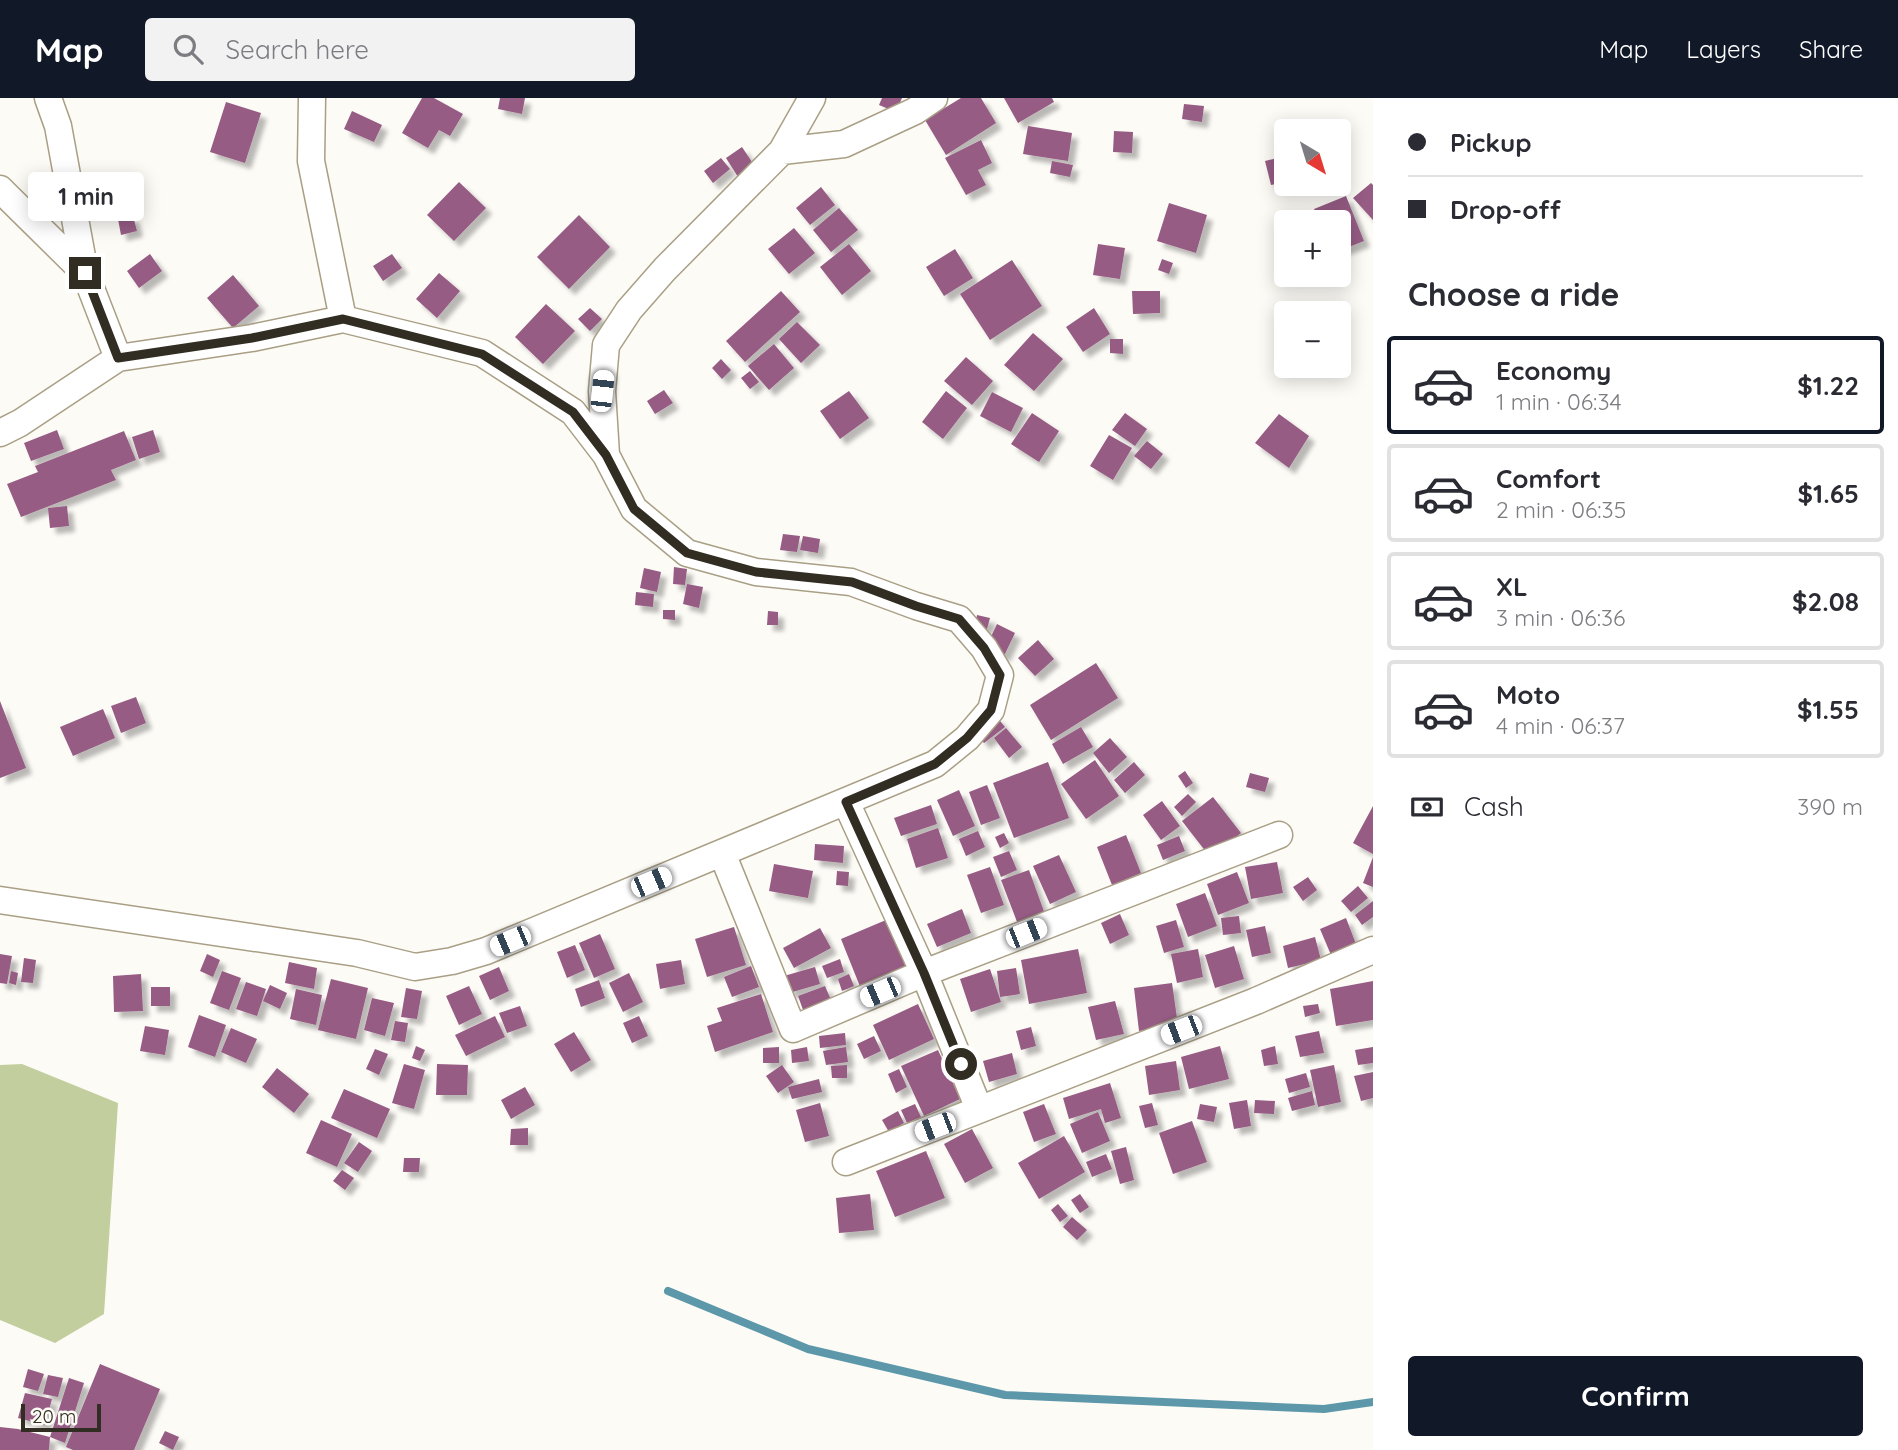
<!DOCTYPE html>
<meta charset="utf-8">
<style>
:root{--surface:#fff;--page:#f2f2f3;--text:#2b2b33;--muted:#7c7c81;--line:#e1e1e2;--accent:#111827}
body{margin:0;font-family:Quicksand,sans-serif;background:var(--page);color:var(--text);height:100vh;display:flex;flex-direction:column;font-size:26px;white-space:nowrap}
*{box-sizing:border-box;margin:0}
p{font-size:23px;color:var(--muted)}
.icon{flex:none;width:38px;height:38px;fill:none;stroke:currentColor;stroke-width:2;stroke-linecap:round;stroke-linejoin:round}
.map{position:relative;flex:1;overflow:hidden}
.side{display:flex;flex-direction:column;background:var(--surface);width:525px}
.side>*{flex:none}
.banner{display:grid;align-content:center;height:154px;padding:0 35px;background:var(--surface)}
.needle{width:46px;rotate:142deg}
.tools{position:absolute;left:1274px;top:21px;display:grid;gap:14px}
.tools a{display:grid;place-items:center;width:77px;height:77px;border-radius:7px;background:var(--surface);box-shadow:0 4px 18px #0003;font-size:35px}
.scale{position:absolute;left:21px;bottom:18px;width:80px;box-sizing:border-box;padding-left:7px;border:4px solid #312d22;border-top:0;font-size:19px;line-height:24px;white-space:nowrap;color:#312d22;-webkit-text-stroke:5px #fdfbf6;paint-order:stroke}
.end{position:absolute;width:32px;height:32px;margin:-16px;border:9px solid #312d22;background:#fff;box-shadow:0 0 0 4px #fff}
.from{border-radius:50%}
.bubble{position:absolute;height:49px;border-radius:7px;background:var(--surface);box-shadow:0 4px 18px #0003;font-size:23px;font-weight:800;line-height:49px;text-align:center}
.car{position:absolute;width:21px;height:42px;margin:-21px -10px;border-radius:9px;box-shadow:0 0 5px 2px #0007;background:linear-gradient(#fff 24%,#345 0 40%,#fff 0 76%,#345 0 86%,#fff 0)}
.banner b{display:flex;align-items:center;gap:24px;height:66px;font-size:26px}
.banner b+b{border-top:2px solid var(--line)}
.banner i{width:18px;height:18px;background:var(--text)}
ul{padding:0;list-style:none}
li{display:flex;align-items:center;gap:21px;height:98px;margin:0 14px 10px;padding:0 21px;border:4px solid var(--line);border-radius:7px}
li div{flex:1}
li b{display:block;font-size:26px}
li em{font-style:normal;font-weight:800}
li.selected{border-color:var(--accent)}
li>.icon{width:63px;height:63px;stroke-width:1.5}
h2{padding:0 35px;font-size:32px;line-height:84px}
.pay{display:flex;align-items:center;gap:18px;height:77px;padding:0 35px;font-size:26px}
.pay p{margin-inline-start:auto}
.primary-button{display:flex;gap:14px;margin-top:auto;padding:14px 35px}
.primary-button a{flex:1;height:80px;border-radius:7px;background:var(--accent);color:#fff;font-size:28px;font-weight:800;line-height:80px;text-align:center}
header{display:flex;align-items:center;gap:42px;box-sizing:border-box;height:98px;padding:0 35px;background:var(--accent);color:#fff}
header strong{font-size:33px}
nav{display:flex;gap:38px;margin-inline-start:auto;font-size:24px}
.search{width:490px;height:63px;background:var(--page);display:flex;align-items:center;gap:18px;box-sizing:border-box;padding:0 24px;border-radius:7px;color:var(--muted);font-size:26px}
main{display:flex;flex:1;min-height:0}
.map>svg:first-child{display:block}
</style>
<header>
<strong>Map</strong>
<div class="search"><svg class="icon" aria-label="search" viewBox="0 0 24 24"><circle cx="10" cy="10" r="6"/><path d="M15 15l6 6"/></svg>Search here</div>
<nav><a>Map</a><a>Layers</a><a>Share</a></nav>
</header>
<main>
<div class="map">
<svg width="1373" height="1352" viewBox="0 0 1373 1352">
<defs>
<filter id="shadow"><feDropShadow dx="6" dy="6" stdDeviation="2" flood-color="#0004"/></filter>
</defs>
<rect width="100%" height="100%" fill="#fdfbf6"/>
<!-- green -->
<path fill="#c3ce9f" d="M 22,966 L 118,1005 L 104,1216 L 55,1245 L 0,1222 L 0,967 Z"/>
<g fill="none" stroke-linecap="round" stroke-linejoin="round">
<!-- stream -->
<path stroke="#5d98aa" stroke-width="8" d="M 668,1193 L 808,1251 L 1005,1297 L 1324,1311 L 1373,1304"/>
</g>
<!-- building -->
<path fill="#965c84" filter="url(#shadow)" d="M 422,0 L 434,0 L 463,16 L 450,38 L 439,32 L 428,50 L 402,35 Z
M 500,0 L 525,0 L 522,16 L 498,11 Z
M 882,0 L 902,0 L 896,14 L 879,7 Z
M 961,0 L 981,0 L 996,25 L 946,57 L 925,22 Z
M 1004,0 L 1052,0 L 1054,4 L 1018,25 Z
M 226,4 L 261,15 L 245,65 L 210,54 Z
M 1184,6 L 1204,8 L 1202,24 L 1182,21 Z
M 352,13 L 382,27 L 374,44 L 344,31 Z
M 1028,28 L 1072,35 L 1068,63 L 1023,56 Z
M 1114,33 L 1133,34 L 1132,55 L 1113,54 Z
M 981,42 L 992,65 L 978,72 L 986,87 L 966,97 L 945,60 Z
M 742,49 L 754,67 L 738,79 L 726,60 Z
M 1286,58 L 1286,84 L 1271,87 L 1265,63 Z
M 721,60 L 730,71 L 713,85 L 704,73 Z
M 1052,63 L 1073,67 L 1070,79 L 1050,75 Z
M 459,84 L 486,110 L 454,143 L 427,117 Z
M 1371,85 L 1373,87 L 1373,122 L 1353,100 Z
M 821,89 L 835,107 L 810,127 L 796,110 Z
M 1346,98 L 1364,143 L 1339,153 L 1339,124 L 1319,124 L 1314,111 Z
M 1169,105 L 1207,117 L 1196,155 L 1157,143 Z
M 839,110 L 858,132 L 831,154 L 813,132 Z
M 579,117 L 610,149 L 569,191 L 537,159 Z
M 133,118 L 137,133 L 121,137 L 118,121 Z
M 794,130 L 815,155 L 789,176 L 768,151 Z
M 849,146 L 871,173 L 842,197 L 820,169 Z
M 1098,146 L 1125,150 L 1120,181 L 1093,177 Z
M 955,151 L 973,180 L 944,198 L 926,169 Z
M 150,156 L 162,173 L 139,190 L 127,173 Z
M 392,156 L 402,170 L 383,183 L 373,168 Z
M 1162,161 L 1173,165 L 1169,176 L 1158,172 Z
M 1012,162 L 1042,208 L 990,242 L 960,196 Z
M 439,175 L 460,193 L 437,220 L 416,201 Z
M 233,177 L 259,208 L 233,230 L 207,200 Z
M 781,193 L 800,214 L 745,264 L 726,243 Z
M 1132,193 L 1160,193 L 1160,215 L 1133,216 Z
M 546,206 L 575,233 L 543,266 L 515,239 Z
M 590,210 L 602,221 L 590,233 L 578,221 Z
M 1094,210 L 1110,236 L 1083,254 L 1066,229 Z
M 797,224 L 820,247 L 801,265 L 779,241 Z
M 1033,235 L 1063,261 L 1034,293 L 1004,267 Z
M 1110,241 L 1123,241 L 1123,256 L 1110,255 Z
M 774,246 L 794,270 L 769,292 L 748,268 Z
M 966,259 L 993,283 L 972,307 L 944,283 Z
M 721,261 L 731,272 L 722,281 L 712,270 Z
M 750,273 L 759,284 L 750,291 L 741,280 Z
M 664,292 L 673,305 L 655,316 L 647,303 Z
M 849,293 L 869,320 L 840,341 L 820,313 Z
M 946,293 L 967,310 L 943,341 L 922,324 Z
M 992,294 L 1023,310 L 1011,334 L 980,318 Z
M 1032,315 L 1059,333 L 1039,364 L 1011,346 Z
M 1125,315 L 1147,331 L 1135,348 L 1112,332 Z
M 1279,316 L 1309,338 L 1289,370 L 1255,345 Z
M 57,332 L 64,351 L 31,363 L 24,345 Z
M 153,332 L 160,354 L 139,361 L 132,339 Z
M 124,333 L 136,362 L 111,372 L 116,382 L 21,419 L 7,386 L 38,374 L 35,368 Z
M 1109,337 L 1132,350 L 1113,382 L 1090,368 Z
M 1147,343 L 1163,356 L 1151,371 L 1134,358 Z
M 67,408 L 69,428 L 50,430 L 48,410 Z
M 783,436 L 800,438 L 797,454 L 780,452 Z
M 803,438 L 820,441 L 818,455 L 800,452 Z
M 674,469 L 687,471 L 685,487 L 673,486 Z
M 644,470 L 661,474 L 657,494 L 640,490 Z
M 687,486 L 703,489 L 699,510 L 683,506 Z
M 636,494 L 654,496 L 653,509 L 635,507 Z
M 663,512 L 675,512 L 675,522 L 663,521 Z
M 768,513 L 778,514 L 778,527 L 767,527 Z
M 977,517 L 990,520 L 987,531 L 975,528 Z
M 997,526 L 1015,535 L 1004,558 L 986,549 Z
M 1038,542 L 1054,561 L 1035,578 L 1018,560 Z
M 1096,565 L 1118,600 L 1051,642 L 1030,607 Z
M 136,599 L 146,625 L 121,635 L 111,608 Z
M 0,603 L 26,670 L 0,680 Z
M 103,611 L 115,640 L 73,658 L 60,629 Z
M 996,618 L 1005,629 L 984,645 L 976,635 Z
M 1081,629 L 1093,649 L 1063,666 L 1052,646 Z
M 1006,630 L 1022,649 L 1009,660 L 994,640 Z
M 1110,640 L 1127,659 L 1109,675 L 1093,655 Z
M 1095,662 L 1119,698 L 1086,721 L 1061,686 Z
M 1048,664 L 1069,720 L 1014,740 L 993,685 Z
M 1134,664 L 1145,677 L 1125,695 L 1114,682 Z
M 1185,673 L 1193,685 L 1186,690 L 1178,678 Z
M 1250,675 L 1269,680 L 1265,694 L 1246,689 Z
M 987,687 L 1000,720 L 981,727 L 969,694 Z
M 959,692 L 975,728 L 953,738 L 937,702 Z
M 1188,696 L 1196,704 L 1182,718 L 1174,709 Z
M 1213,699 L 1241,735 L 1210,759 L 1182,723 Z
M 1162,703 L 1180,728 L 1161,742 L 1143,717 Z
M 931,707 L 937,726 L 901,738 L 894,720 Z
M 1373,708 L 1373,756 L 1353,745 Z
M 938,730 L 948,760 L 916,770 L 907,741 Z
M 978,733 L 985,749 L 966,758 L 959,741 Z
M 1004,735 L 1009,745 L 1000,750 L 995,739 Z
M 1126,737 L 1141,775 L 1112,787 L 1097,749 Z
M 1179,738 L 1185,753 L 1163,762 L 1157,747 Z
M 815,746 L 844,748 L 843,765 L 814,762 Z
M 1009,753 L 1017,772 L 1001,779 L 993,759 Z
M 1059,757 L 1076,794 L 1050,806 L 1033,768 Z
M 1373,759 L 1373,789 L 1363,785 Z
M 1277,764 L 1283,795 L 1251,801 L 1245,769 Z
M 774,766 L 813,773 L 808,800 L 769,793 Z
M 990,769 L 1004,807 L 981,815 L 967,777 Z
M 1029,772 L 1046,819 L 1019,829 L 1001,782 Z
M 837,773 L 849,774 L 848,788 L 836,787 Z
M 1237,774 L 1249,805 L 1218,817 L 1207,786 Z
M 1308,779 L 1317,792 L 1303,803 L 1293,789 Z
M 1358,788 L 1368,800 L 1351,814 L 1341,803 Z
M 1205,795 L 1217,828 L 1188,839 L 1176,806 Z
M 1373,803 L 1373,819 L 1362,827 L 1355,817 Z
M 962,811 L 971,835 L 937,849 L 927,826 Z
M 1120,816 L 1129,837 L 1110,846 L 1101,825 Z
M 1239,818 L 1241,835 L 1223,837 L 1221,820 Z
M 1346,820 L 1356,846 L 1331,857 L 1320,831 Z
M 886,822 L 907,872 L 861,891 L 841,841 Z
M 1176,822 L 1184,849 L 1164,855 L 1156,828 Z
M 1265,828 L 1271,855 L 1252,859 L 1246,832 Z
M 734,829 L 746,867 L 707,879 L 695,841 Z
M 820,830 L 831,850 L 794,870 L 783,850 Z
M 600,836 L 615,871 L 594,880 L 579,845 Z
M 1315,839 L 1321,862 L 1288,870 L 1283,848 Z
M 575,847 L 585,872 L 567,880 L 557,854 Z
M 1234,848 L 1244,881 L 1215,890 L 1205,857 Z
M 1078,851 L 1087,895 L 1029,906 L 1021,862 Z
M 1198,851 L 1203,879 L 1177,885 L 1171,856 Z
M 0,856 L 12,858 L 7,886 L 0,885 Z
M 207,856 L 220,862 L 213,879 L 200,873 Z
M 24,860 L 36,862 L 33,885 L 21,884 Z
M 840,861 L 844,874 L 827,880 L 822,868 Z
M 681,862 L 685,886 L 660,891 L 656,866 Z
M 289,864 L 317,870 L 314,891 L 285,885 Z
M 751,868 L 759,889 L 732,899 L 724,879 Z
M 499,869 L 509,893 L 490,902 L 479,878 Z
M 815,869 L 820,886 L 789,895 L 784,878 Z
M 1016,870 L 1020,896 L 1000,899 L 997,873 Z
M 990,871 L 1001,904 L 971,914 L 960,881 Z
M 11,873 L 18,875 L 16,887 L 9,885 Z
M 222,873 L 241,880 L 229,912 L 210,905 Z
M 629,875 L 643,904 L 623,914 L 609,885 Z
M 141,876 L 143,913 L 114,914 L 113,878 Z
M 849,876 L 854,888 L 842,893 L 838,881 Z
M 331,881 L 368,890 L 356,941 L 318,932 Z
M 599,882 L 605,900 L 581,909 L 575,891 Z
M 1373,883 L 1373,922 L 1336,928 L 1330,891 Z
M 246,884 L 266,891 L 257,918 L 236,911 Z
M 1172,885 L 1178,927 L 1139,933 L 1134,890 Z
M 270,887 L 287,895 L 280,911 L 263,903 Z
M 469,888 L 482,916 L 459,927 L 446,898 Z
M 825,888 L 834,909 L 806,920 L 798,898 Z
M 151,889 L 170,889 L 170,908 L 151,908 Z
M 406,890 L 422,893 L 417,921 L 401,919 Z
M 296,891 L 322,897 L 316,927 L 290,921 Z
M 761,896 L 773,934 L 715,954 L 707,928 L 722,923 L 717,910 Z
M 372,900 L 394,905 L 385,938 L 364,932 Z
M 1115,903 L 1124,936 L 1096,942 L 1088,909 Z
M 918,906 L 934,941 L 889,962 L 873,927 Z
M 1318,906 L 1320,915 L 1305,919 L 1303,908 Z
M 520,908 L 527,928 L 507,935 L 499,915 Z
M 199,917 L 226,927 L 215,959 L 188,949 Z
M 495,918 L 505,939 L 466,958 L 455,937 Z
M 639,918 L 648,938 L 632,945 L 623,925 Z
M 395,923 L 408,925 L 405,944 L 391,942 Z
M 145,928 L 169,932 L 165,957 L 140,953 Z
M 1031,929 L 1036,948 L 1021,952 L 1016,933 Z
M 231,930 L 257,941 L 246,965 L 221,954 Z
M 1319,933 L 1324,955 L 1300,959 L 1295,938 Z
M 574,934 L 591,962 L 571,974 L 554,946 Z
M 845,935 L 846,947 L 820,950 L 819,938 Z
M 874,938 L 881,953 L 864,961 L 857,946 Z
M 416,948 L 425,952 L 420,963 L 412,960 Z
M 1220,948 L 1229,981 L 1189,991 L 1181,959 Z
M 1275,948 L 1278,966 L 1264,968 L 1261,952 Z
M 779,949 L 779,965 L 763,965 L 763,950 Z
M 807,949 L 809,963 L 792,965 L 791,952 Z
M 846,949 L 848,964 L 826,967 L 823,953 Z
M 1373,949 L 1373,965 L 1358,967 L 1355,952 Z
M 375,951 L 388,956 L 379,977 L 366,971 Z
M 938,952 L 960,1001 L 924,1018 L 901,968 Z
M 1012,955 L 1017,976 L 989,984 L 983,963 Z
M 1176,963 L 1180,992 L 1149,997 L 1145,968 Z
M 404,966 L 425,972 L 414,1011 L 392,1005 Z
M 437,966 L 468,967 L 467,997 L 436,997 Z
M 782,967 L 794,984 L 778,995 L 766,978 Z
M 847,967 L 847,980 L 832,980 L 831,968 Z
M 1334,967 L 1341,1004 L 1318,1009 L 1310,972 Z
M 277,970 L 309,996 L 294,1015 L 262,989 Z
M 899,971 L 907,989 L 896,995 L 888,976 Z
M 1373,974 L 1373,1000 L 1361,1003 L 1354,978 Z
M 1306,975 L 1310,989 L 1289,995 L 1285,981 Z
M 819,981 L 822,994 L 792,1001 L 788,989 Z
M 1110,985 L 1121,1020 L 1105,1025 L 1101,1011 L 1069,1021 L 1063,1000 Z
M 525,989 L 535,1007 L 511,1021 L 501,1002 Z
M 344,991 L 390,1011 L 377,1040 L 331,1020 Z
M 1312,993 L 1315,1007 L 1292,1013 L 1288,1000 Z
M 1247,1002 L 1251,1028 L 1234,1031 L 1229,1005 Z
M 1255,1002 L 1275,1003 L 1274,1016 L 1254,1015 Z
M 820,1005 L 829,1038 L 805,1044 L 796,1012 Z
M 1152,1005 L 1158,1027 L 1145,1030 L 1139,1008 Z
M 915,1006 L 921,1019 L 907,1025 L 901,1012 Z
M 1044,1006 L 1056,1036 L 1034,1044 L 1023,1014 Z
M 1200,1006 L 1217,1009 L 1214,1024 L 1197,1021 Z
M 898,1013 L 904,1025 L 889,1034 L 882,1022 Z
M 1098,1014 L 1110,1043 L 1082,1055 L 1070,1026 Z
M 321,1022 L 352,1036 L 337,1069 L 306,1055 Z
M 1192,1023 L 1207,1064 L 1173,1076 L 1159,1035 Z
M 528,1030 L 528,1047 L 510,1047 L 511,1031 Z
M 972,1031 L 993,1070 L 965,1085 L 944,1046 Z
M 1064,1038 L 1085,1074 L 1039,1101 L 1018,1065 Z
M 359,1044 L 372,1053 L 358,1074 L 344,1065 Z
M 1126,1049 L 1134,1082 L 1120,1086 L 1111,1053 Z
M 926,1053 L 945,1100 L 895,1119 L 876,1073 Z
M 1106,1056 L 1112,1071 L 1092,1079 L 1086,1064 Z
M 404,1060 L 420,1060 L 419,1074 L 403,1074 Z
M 342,1072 L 354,1080 L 345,1092 L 333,1083 Z
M 870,1096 L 874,1132 L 839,1135 L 836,1100 Z
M 1080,1096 L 1089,1109 L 1080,1115 L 1071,1102 Z
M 1058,1106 L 1068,1118 L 1060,1124 L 1051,1112 Z
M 1072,1119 L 1087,1132 L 1077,1142 L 1063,1129 Z
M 100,1266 L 160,1291 L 134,1352 L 73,1352 L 66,1349 Z
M 28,1271 L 44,1276 L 38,1293 L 23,1289 Z
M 48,1277 L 63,1280 L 58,1299 L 43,1296 Z
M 69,1280 L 84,1285 L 65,1345 L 50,1339 Z
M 25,1295 L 52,1301 L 45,1327 L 18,1320 Z
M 0,1329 L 18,1331 L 50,1339 L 49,1352 L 0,1352 Z
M 165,1333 L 179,1339 L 173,1352 L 159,1345 Z"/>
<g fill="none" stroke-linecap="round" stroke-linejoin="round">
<!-- minor casing -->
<g stroke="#a99f85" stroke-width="29">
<path id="minor" d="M 48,0 L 58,28 L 85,175
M 312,0 L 311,63 L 343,221
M 782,53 L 844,46 L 915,13 L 934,0
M 0,91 L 85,175 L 118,260
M 0,335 L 20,325 L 118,260 L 252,240 L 343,221 L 482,255 L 573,314 L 606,357
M 846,704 L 924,875 L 979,1011
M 722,755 L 793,931 L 924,875 L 1279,737
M 0,802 L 357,855 L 415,869 L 452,863 L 486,853 L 935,666 L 967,640 L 991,612 L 1000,577 L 984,550 L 959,521 L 916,508 L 851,484 L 756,474 L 687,455 L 634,411 L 606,357 L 602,293 L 606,247 L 629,212 L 665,171 L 782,53 L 812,0
M 846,1064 L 1256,903 L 1373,852"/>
</g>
<!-- minor -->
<use href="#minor" stroke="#fff" stroke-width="26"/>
</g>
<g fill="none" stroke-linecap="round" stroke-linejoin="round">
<!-- route -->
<path stroke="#312d22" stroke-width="9" d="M 85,175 L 118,260 L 252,240 L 343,221 L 482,256 L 573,314 L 606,357 L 634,411 L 687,455 L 756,474 L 852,484 L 916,508 L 959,521 L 984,550 L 1000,577 L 991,612 L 967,640 L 935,666 L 846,704 L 924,875 L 961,966"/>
</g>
</svg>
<div class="tools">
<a><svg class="needle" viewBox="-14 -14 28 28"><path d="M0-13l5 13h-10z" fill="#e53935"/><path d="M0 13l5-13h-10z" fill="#7c7c81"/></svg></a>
<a>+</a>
<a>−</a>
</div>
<div class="scale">20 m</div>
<i class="end from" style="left:961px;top:966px"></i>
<i class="end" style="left:85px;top:175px"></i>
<div class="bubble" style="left:28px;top:74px;width:116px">1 min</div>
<i class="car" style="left:602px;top:293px;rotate:6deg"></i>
<i class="car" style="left:651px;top:784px;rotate:67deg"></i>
<i class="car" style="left:1026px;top:835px;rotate:68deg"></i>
<i class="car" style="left:510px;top:843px;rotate:247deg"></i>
<i class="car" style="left:880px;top:894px;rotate:247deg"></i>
<i class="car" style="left:1181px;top:932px;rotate:249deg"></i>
<i class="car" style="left:935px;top:1029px;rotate:249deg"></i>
</div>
<section class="side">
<div class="banner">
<b><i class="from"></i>Pickup</b>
<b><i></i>Drop-off</b>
</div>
<h2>Choose a ride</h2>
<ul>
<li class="selected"><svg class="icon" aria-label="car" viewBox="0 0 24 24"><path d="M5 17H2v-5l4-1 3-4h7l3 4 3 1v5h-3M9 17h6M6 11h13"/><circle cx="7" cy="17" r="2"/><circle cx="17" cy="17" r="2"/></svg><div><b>Economy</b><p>1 min · 06:34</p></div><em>$1.22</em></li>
<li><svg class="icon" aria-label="car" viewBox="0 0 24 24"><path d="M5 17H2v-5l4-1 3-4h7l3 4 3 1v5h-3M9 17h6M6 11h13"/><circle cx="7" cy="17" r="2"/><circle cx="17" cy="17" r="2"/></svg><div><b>Comfort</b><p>2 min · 06:35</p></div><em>$1.65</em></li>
<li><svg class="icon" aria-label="car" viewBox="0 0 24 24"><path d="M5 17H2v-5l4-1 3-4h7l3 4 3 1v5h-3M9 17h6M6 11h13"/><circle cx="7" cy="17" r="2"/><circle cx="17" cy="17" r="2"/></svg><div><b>XL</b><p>3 min · 06:36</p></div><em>$2.08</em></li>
<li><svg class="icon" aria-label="car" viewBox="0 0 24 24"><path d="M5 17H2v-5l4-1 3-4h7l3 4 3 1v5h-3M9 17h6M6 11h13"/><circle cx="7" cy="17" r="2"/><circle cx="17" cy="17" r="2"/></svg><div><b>Moto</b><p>4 min · 06:37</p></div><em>$1.55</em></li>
</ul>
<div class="pay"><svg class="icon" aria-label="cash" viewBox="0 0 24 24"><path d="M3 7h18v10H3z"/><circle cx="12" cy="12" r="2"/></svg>Cash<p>390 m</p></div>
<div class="primary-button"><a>Confirm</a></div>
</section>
</main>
